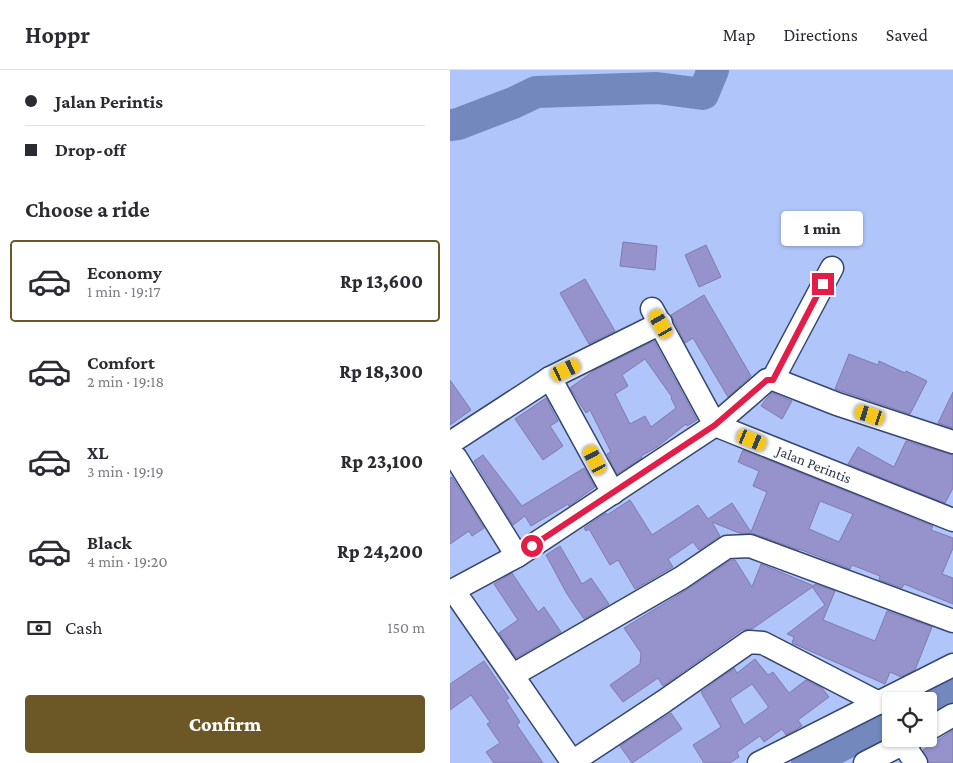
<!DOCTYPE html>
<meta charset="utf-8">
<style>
:root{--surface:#fff;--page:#f2f2f3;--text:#2b2b33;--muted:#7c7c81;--line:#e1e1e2;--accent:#6b5826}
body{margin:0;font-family:"Crimson Pro",serif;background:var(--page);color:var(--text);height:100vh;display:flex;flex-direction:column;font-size:19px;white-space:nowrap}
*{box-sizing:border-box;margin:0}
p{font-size:16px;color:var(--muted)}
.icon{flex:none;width:28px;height:28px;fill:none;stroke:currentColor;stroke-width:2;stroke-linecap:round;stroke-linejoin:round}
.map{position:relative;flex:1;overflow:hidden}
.sheet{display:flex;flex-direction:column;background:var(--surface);width:450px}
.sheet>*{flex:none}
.top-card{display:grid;align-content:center;height:110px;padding:0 25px;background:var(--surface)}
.controls{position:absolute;left:432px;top:622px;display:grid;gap:10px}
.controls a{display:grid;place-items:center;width:55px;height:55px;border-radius:5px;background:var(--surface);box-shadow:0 1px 4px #0004;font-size:25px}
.end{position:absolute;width:22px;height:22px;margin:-11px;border:6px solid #e11d48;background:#fff;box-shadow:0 0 0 2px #fff}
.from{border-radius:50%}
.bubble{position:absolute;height:35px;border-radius:5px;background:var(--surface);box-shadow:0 1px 4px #0004;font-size:16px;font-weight:800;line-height:35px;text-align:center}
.car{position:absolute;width:15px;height:30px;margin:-15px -8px;border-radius:6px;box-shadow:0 0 4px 1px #0007;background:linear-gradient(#f5c518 24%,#345 0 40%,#f5c518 0 76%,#345 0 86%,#f5c518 0)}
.top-card b{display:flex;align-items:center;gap:18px;height:48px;font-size:19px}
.top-card b+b{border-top:1px solid var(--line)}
.top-card i{width:12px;height:12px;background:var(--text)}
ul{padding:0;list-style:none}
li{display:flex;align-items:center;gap:15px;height:82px;margin:0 10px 8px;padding:0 15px;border:2px solid transparent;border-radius:5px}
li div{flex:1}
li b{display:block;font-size:19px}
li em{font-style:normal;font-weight:800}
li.on{border-color:var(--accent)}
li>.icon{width:45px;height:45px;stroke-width:1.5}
h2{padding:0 25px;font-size:22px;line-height:60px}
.pay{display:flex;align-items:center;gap:12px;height:55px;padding:0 25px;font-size:19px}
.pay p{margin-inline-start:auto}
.primary-button{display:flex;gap:10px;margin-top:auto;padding:10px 25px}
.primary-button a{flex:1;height:58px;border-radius:5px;background:var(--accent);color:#fff;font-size:20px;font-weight:800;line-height:58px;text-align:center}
header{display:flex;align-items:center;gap:30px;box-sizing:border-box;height:70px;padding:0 25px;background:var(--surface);border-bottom:1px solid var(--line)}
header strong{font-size:24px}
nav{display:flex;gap:28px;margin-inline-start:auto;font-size:18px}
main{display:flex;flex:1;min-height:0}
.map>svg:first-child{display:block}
</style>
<header>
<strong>Hoppr</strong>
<nav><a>Map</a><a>Directions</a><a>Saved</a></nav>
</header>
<main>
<section class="sheet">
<div class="top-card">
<b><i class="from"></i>Jalan Perintis</b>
<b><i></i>Drop-off</b>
</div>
<h2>Choose a ride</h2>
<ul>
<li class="on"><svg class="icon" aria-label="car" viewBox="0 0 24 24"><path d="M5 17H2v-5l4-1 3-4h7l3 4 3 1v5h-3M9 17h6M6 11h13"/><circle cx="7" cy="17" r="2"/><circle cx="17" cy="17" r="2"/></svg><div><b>Economy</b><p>1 min · 19:17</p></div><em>Rp 13,600</em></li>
<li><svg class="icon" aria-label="car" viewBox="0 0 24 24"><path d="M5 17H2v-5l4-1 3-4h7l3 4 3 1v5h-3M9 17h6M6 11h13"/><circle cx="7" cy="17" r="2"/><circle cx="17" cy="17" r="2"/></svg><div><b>Comfort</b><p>2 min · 19:18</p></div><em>Rp 18,300</em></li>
<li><svg class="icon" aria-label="car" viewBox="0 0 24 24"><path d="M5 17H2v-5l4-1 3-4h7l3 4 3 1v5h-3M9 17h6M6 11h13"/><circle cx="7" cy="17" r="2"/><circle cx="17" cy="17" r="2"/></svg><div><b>XL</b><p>3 min · 19:19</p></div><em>Rp 23,100</em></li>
<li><svg class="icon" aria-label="car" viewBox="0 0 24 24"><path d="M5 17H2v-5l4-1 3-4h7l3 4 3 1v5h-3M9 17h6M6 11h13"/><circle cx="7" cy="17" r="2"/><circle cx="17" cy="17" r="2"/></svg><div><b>Black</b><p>4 min · 19:20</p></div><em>Rp 24,200</em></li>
</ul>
<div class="pay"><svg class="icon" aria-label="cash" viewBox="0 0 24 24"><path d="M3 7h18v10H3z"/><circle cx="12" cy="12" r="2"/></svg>Cash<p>150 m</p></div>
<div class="primary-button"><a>Confirm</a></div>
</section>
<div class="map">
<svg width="503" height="693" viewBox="0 0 503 693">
<rect width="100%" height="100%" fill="#b0c5f9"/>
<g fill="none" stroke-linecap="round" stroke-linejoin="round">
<!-- river -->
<path stroke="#7388bc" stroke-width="32" d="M 0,55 L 8,54 L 63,33 L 86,22 L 207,18 L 253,24 L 263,0
M 479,631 L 503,616
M 357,693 L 441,650"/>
</g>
<!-- building -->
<path fill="#9692cb" stroke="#7f7baf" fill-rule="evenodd" d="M 173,172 L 207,176 L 205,200 L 170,196 Z
M 256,175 L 271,207 L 249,217 L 235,185 Z
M 135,209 L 165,261 L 139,274 L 110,223 Z
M 254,225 L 301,306 L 278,327 L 243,268 L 235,273 L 221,245 Z
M 204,271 L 247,350 L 237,356 L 236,354 L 207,377 L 191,386 L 192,388 L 167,404 L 157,384 L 161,382 L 140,340 L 136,343 L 120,318 L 145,300 ZM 195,289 L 222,327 L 221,328 L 226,338 L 201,357 L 195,346 L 180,354 L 165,324 L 178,316 L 172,305 Z
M 399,284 L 428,295 L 429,291 L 455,303 L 456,301 L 477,311 L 460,344 L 385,319 Z
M 0,310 L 21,340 L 0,355 Z
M 503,322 L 503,358 L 488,353 Z
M 322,323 L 342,331 L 332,349 L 311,336 L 316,329 Z
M 96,328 L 108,351 L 100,356 L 113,376 L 93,390 L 65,349 Z
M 456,371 L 503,385 L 503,418 L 495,433 L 398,394 L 408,377 L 444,397 Z
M 293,380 L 483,456 L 481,460 L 503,468 L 503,478 L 492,504 L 503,508 L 503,534 L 454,514 L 452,518 L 429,510 L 430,506 L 402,495 L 400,499 L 349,479 L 349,480 L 305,464 L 289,463 L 262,452 L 270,466 L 249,480 L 243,472 L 218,489 L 223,497 L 185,519 L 168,490 L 160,495 L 139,459 L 136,461 L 134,458 L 156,443 L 157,445 L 180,430 L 202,465 L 248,435 L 258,449 L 282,433 L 301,462 L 317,422 L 303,416 L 309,401 L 288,392 ZM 370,431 L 403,444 L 389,472 L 359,459 Z
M 33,385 L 72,436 L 134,398 L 145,417 L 119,436 L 118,434 L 81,456 L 75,446 L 63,455 L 24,391 Z
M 2,407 L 34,458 L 22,466 L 19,461 L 0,474 L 0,408 Z
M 110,476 L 132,514 L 141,508 L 159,534 L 134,549 L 117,524 L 96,485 Z
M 281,490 L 285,490 L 302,517 L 311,494 L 364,516 L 302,559 L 292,560 L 213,616 L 208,608 L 173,632 L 160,615 L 190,594 L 191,583 L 174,558 L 238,519 Z
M 62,503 L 88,542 L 94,537 L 111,562 L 66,588 L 49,563 L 68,550 L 44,514 Z
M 365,514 L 385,521 L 373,550 L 425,571 L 437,541 L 482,557 L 465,600 L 451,607 L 440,602 L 435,614 L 342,573 L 344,567 L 337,564 L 375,535 L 363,518 Z
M 305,589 L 318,605 L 323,602 L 339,623 L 356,610 L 372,618 L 379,627 L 348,650 L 352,656 L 345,660 L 336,665 L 332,659 L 314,672 L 310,666 L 287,682 L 289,687 L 280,693 L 254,693 L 243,675 L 271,657 L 251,622 L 284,598 L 287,603 ZM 302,614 L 318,636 L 318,638 L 294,655 L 280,629 Z
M 34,591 L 59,628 L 56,630 L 70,652 L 67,655 L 93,693 L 44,693 L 36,682 L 50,673 L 37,654 L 40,652 L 21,625 L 0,640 L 0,614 Z
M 221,643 L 232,659 L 182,693 L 170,676 Z
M 503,660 L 503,693 L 479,693 L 473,680 Z"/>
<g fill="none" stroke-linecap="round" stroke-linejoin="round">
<!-- minor casing -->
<g stroke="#354672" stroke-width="25">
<g id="minor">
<path d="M 202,239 L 265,355 L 317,310 L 323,309 L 387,334 L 503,372"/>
<path d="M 323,309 L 382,198"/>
<path d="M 0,373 L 100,308"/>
<path d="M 6,388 L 67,486"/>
<path d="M 163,423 L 100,308 L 211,253"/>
<path d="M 4,521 L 123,693"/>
<path id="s1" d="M 0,522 L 67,486 L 265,355 L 503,450"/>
<path d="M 63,605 L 231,508 L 277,477 L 300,476 L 503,551"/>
<path d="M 479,659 L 503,645"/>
<path d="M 453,674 L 466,693"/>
<path d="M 122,692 L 213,632 L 299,572 L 313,573 L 429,633"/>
<path d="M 309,693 L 503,595"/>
<path d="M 415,693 L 462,669"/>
</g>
</g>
<!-- minor -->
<use href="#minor" stroke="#fff" stroke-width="22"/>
</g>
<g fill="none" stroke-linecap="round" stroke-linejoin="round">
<!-- route -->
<path stroke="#e11d48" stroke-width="6" d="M 82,476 L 265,355 L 317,310 L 323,310 L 373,214"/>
</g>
<g text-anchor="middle" stroke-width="5" stroke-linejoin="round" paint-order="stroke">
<!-- street labels -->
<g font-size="15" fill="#2e364b" stroke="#dde6fc">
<text dy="5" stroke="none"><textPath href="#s1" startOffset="420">Jalan Perintis</textPath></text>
</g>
</g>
</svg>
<div class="controls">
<a><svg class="icon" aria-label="locate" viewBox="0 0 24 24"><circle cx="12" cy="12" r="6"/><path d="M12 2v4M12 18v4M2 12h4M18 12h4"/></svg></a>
</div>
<i class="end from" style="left:82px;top:476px"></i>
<i class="end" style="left:373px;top:214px"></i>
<div class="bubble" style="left:331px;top:141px;width:82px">1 min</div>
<i class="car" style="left:211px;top:254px;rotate:330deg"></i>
<i class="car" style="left:116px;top:300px;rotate:64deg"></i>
<i class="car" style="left:420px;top:345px;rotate:288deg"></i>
<i class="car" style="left:302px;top:370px;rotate:112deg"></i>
<i class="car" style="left:145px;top:390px;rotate:332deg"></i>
</div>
</main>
